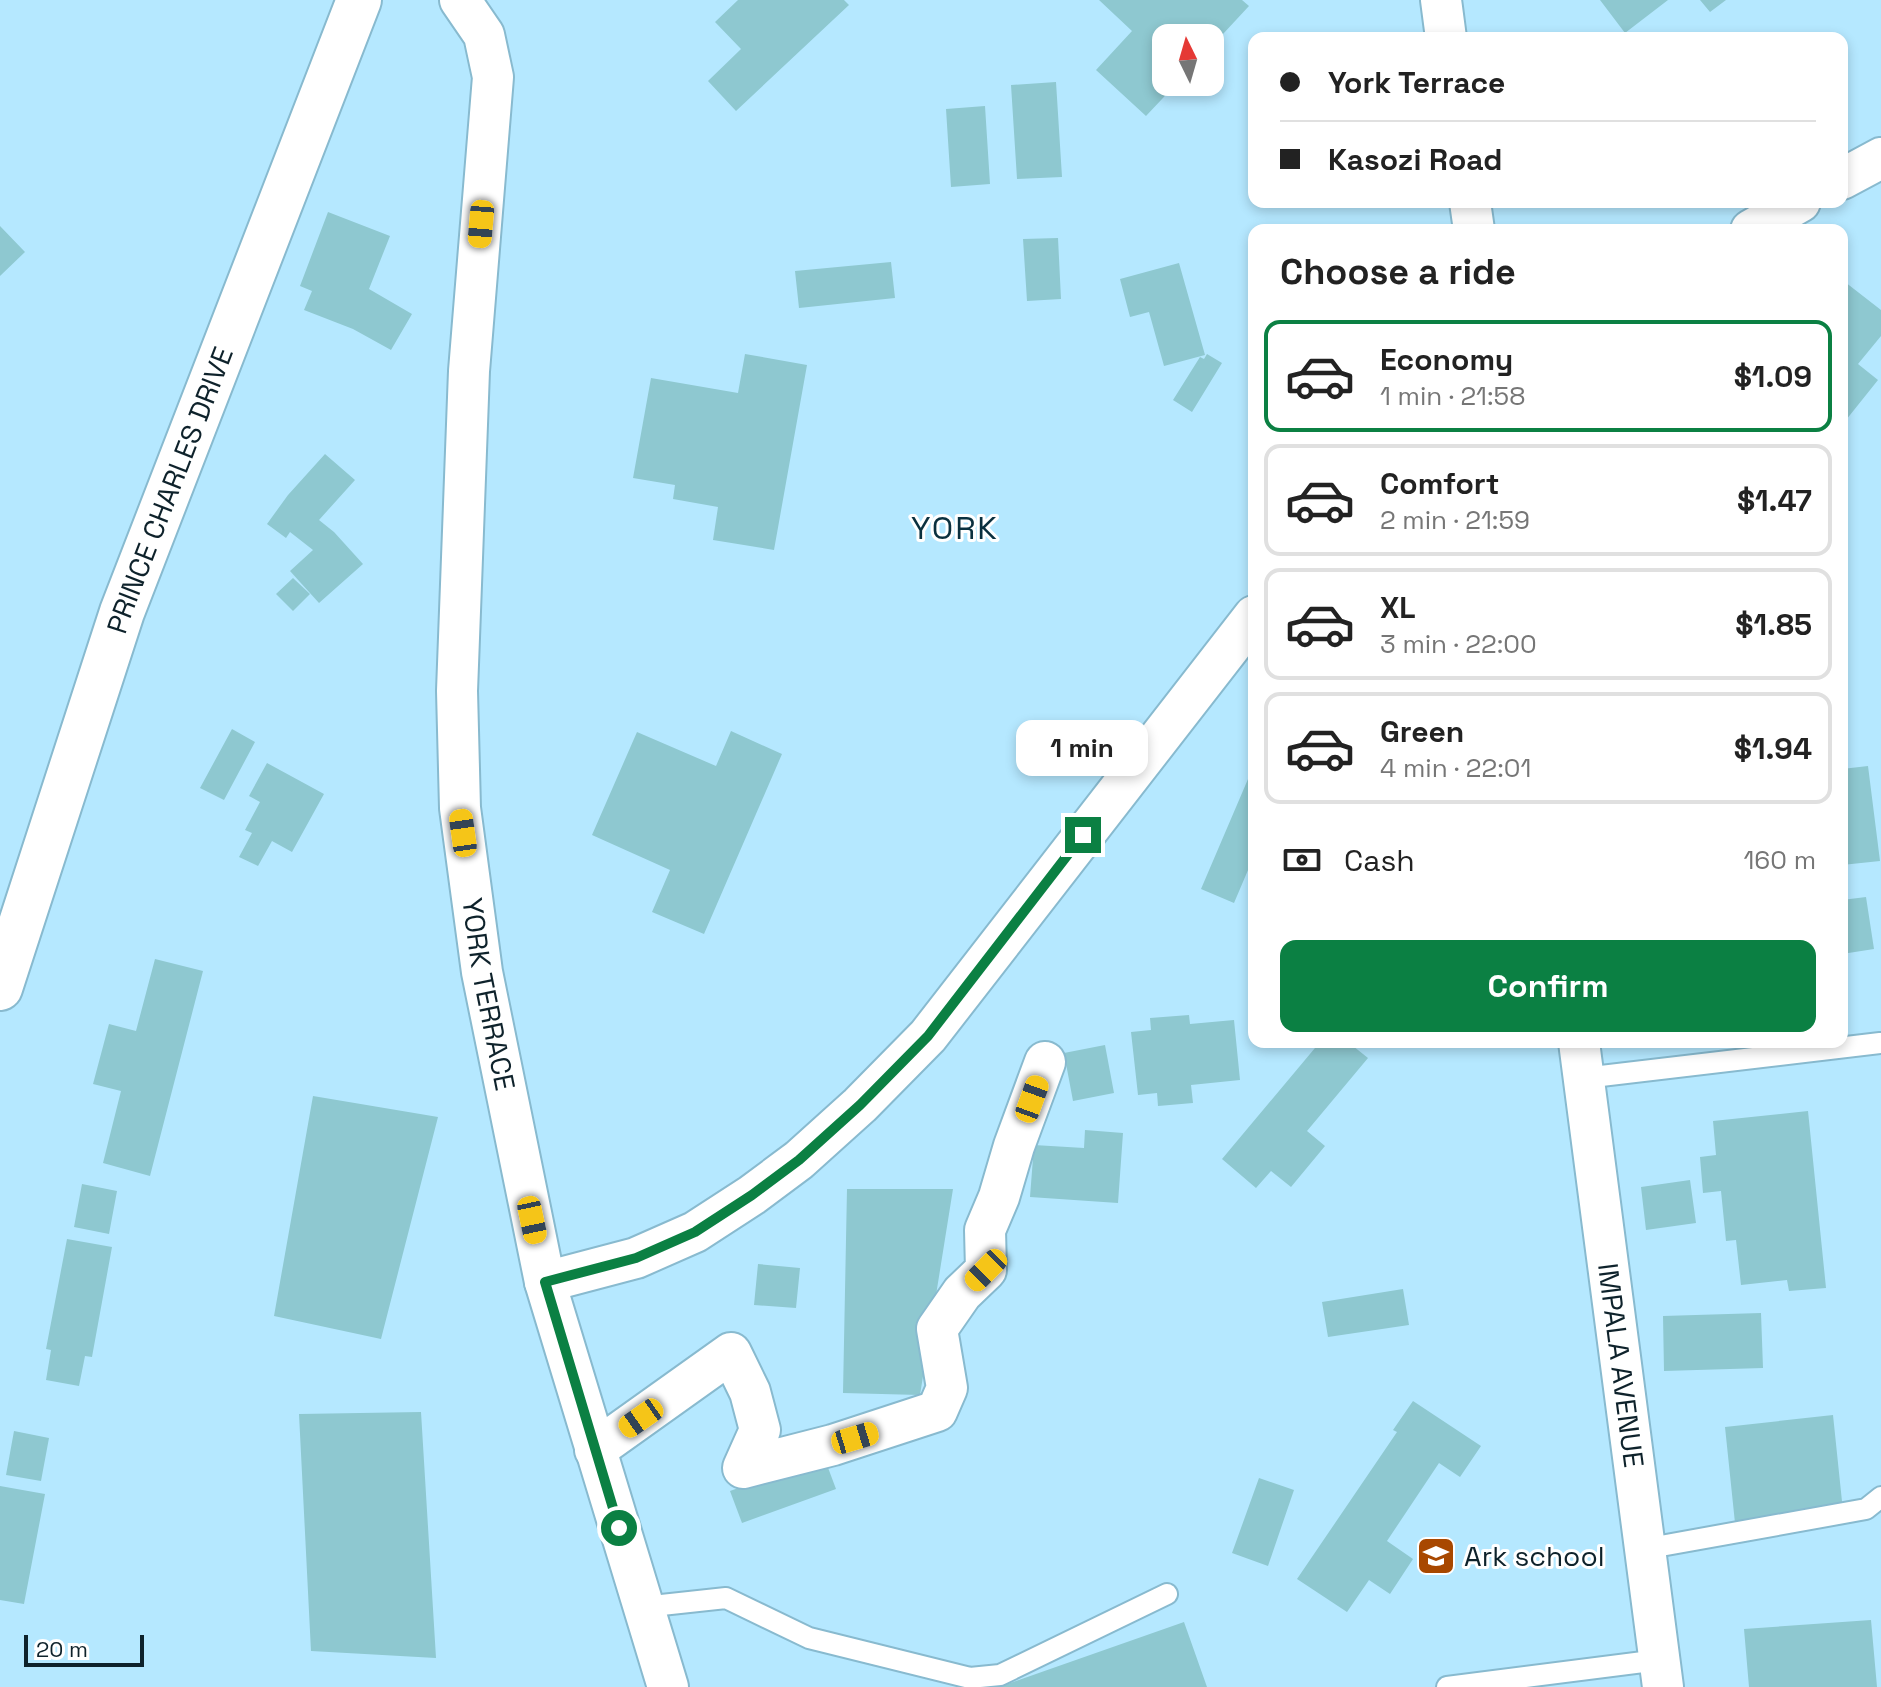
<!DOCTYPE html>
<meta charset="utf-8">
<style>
:root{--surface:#fff;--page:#f2f2f2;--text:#222;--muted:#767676;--line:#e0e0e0;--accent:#0b8043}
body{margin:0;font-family:"Space Grotesk",sans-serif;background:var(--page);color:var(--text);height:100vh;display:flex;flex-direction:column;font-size:30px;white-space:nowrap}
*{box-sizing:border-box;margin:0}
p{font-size:26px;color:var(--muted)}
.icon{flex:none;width:44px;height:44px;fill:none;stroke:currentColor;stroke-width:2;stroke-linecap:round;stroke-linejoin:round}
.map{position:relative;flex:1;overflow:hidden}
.side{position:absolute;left:1248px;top:224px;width:600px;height:824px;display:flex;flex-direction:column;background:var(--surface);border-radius:16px;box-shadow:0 4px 12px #0003}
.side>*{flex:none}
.guide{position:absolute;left:1248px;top:32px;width:600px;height:176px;border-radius:16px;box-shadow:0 4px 12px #0003;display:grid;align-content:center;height:176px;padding:0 32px;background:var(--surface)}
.needle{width:52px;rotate:355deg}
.fabs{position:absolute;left:1152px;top:24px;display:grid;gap:16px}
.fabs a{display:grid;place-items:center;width:72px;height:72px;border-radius:16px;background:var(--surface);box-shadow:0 4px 12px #0003;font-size:40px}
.scale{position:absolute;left:24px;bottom:20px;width:120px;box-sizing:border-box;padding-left:8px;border:4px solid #0e222b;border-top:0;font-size:22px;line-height:28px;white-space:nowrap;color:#0e222b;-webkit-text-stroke:6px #fff;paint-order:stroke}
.end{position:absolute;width:36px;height:36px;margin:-18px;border:10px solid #0b8043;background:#fff;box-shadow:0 0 0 4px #fff}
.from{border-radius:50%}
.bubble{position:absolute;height:56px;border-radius:16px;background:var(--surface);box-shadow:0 4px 12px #0003;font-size:26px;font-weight:700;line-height:56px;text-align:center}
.car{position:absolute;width:24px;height:48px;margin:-24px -12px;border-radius:10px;box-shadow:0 0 6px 2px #0007;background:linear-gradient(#f5c518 24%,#345 0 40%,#f5c518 0 76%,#345 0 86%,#f5c518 0)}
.guide b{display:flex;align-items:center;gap:28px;height:76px;font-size:30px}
.guide b+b{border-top:2px solid var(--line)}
.guide i{width:20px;height:20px;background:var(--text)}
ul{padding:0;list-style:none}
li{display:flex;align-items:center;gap:24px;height:112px;margin:0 16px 12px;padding:0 16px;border:4px solid var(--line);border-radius:16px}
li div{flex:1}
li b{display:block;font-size:30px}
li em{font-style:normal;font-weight:700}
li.current{border-color:var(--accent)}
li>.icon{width:72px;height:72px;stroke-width:1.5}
h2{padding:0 32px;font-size:36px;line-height:96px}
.pay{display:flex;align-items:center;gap:20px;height:88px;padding:0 32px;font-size:30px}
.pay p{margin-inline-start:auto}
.button{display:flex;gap:16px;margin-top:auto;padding:16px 32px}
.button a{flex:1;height:92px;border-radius:16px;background:var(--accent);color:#fff;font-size:32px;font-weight:700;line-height:92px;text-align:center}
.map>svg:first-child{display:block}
</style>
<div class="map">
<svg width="1881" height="1687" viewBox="0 0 1881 1687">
<rect width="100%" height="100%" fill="#b5e8ff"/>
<!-- building -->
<path fill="#8ec8d0" d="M 738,0 L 844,0 L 849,5 L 736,111 L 708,81 L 741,49 L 715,22 Z
M 1099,0 L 1242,0 L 1249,6 L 1210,48 L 1210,38 L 1166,38 L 1166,82 L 1178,82 L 1146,116 L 1096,70 L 1132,31 Z
M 1600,0 L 1668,0 L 1625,33 Z
M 1700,0 L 1726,0 L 1710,12 Z
M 1056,82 L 1062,177 L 1017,179 L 1011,85 Z
M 985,106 L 990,184 L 951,187 L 946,109 Z
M 328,212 L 390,236 L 369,289 L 412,314 L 391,350 L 353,329 L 304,310 L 312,291 L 300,286 Z
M 0,226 L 25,252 L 0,276 Z
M 1058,238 L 1061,299 L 1027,301 L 1023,239 Z
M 891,262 L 895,298 L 799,308 L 795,271 Z
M 1179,263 L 1205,355 L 1164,366 L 1149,312 L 1130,317 L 1120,279 Z
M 1845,282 L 1881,310 L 1881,336 L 1858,364 L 1878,380 L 1842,425 L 1842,286 Z
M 745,354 L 807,365 L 774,550 L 713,540 L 718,507 L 673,499 L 675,485 L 633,478 L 651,378 L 738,393 Z
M 1207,354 L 1222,363 L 1192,412 L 1173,400 L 1200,357 L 1204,359 Z
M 325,454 L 355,480 L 319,520 L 334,532 L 363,564 L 319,603 L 290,571 L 313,550 L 290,532 L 286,538 L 267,524 L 288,495 Z
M 293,578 L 310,594 L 293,611 L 276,594 Z
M 232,729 L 255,742 L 224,800 L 200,788 Z
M 731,731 L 782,754 L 704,934 L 652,912 L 670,870 L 592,835 L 637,732 L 716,766 Z
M 267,763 L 324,794 L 292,852 L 272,841 L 258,866 L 239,857 L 252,833 L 245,830 L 260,802 L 249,796 Z
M 1254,765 L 1254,856 L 1234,903 L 1201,889 Z
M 1868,766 L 1880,861 L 1842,865 L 1842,769 Z
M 1866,897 L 1874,949 L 1842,954 L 1842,900 Z
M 155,959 L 203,971 L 150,1176 L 103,1163 L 121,1091 L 93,1084 L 109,1024 L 136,1031 Z
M 1189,1015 L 1190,1024 L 1234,1020 L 1240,1080 L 1191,1085 L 1193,1103 L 1158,1106 L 1157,1093 L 1138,1095 L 1131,1032 L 1151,1030 L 1150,1018 Z
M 1320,1042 L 1348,1042 L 1368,1058 L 1307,1131 L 1325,1146 L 1291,1187 L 1271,1171 L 1256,1188 L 1222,1159 Z
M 1105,1045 L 1114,1093 L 1073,1101 L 1064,1053 Z
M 313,1096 L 438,1117 L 381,1339 L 274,1316 Z
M 1808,1111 L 1826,1288 L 1789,1291 L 1787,1280 L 1741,1285 L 1736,1240 L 1726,1241 L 1721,1191 L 1703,1193 L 1700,1157 L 1716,1155 L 1713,1121 Z
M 1085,1130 L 1123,1133 L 1118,1203 L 1030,1197 L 1034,1145 L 1084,1148 Z
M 1690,1180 L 1696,1223 L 1646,1230 L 1641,1187 Z
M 82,1184 L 117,1191 L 109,1234 L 74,1227 Z
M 847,1189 L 953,1189 L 920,1395 L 843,1393 Z
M 67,1239 L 112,1247 L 92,1357 L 85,1356 L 79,1386 L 46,1380 L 51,1350 L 46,1349 Z
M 758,1264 L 800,1268 L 796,1308 L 754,1305 Z
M 1403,1289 L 1409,1325 L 1328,1337 L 1322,1302 Z
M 1761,1313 L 1763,1368 L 1664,1371 L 1663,1316 Z
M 1413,1401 L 1481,1446 L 1460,1477 L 1439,1463 L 1387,1541 L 1413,1559 L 1390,1594 L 1369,1580 L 1347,1612 L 1297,1579 L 1397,1432 L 1393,1430 Z
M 421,1412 L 436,1658 L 311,1651 L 299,1414 Z
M 1833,1415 L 1843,1511 L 1735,1523 L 1725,1427 Z
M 14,1431 L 49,1438 L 41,1481 L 6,1475 Z
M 824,1457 L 836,1489 L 742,1523 L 730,1491 Z
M 1259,1478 L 1294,1490 L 1268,1566 L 1232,1553 Z
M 0,1486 L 45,1494 L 24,1604 L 0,1600 Z
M 1871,1620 L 1877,1687 L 1749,1687 L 1744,1629 Z
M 1184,1622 L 1207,1687 L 999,1687 Z"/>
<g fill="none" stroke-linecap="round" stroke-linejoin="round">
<!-- service casing -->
<g stroke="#88bacf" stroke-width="24">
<path id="service" d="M 1584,1078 L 1880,1043
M 1644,1549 L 1866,1509 L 1881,1497
M 643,1607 L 726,1598 L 809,1638 L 970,1678 L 1000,1675 L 1167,1594
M 1447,1687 L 1659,1660"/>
</g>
<!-- minor casing -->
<g stroke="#88bacf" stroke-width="44">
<g id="minor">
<path id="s1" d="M 460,0 L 484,35 L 493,77 L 469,371 L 457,691 L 460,808 L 482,972 L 545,1282 L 668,1687"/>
<path d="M 1441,0 L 1446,38"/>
<path d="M 1842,179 L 1881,158"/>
<path d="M 1470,202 L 1474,230"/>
<path d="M 1751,230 L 1800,202"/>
<path id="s2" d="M 1579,1042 L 1663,1687"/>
<path d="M 545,1282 L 636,1258 L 695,1232 L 752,1195 L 799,1160 L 860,1105 L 928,1036 L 1254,616"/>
<path d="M 595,1450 L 731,1353 L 750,1392 L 760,1430 L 743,1468 L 833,1445 L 937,1411 L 947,1388 L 937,1329 L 962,1293 L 986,1270 L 985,1230 L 999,1197 L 1014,1146 L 1045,1062"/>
</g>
</g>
<!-- tertiary casing -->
<g stroke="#88bacf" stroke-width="48">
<g id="tertiary">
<path id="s3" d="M 0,988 L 122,612 L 359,0"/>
</g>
</g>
<!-- service -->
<use href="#service" stroke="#fff" stroke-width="20"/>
<!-- minor -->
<use href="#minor" stroke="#fff" stroke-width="40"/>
<!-- tertiary -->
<use href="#tertiary" stroke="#fff" stroke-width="44"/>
</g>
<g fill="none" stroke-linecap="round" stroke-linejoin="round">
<!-- route -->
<path stroke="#0b8043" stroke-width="10" d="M 619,1528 L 545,1282 L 636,1258 L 695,1232 L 752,1195 L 799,1160 L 860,1105 L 928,1036 L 1083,835"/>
</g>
<!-- icons -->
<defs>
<g id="school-square" transform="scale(2)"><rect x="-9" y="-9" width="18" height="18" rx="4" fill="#a84800" stroke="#fff"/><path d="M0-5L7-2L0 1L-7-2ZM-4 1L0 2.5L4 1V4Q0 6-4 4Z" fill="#fff"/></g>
</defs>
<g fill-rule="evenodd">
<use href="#school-square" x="1436" y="1556"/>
</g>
<g text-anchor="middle" stroke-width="6" stroke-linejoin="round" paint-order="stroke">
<!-- street labels -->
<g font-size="28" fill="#0e222b" stroke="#fff">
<text dy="10" stroke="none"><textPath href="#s3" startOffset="526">PRINCE CHARLES DRIVE</textPath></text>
<text dy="10" stroke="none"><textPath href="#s1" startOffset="1006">YORK TERRACE</textPath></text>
<text dy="10" stroke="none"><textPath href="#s2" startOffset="326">IMPALA AVENUE</textPath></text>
</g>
<!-- poi labels -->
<g font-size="28" fill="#0e222b" stroke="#fff" text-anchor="start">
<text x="1464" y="1566">Ark school</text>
</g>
<!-- quarter labels -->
<g font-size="32" letter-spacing="2" fill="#0a303f" stroke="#fff">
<text x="955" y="539">YORK</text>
</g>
</g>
</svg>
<div class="fabs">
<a><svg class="needle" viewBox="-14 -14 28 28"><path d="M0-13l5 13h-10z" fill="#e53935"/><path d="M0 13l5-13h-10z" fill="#767676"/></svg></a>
</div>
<div class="scale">20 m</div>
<i class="end from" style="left:619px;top:1528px"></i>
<i class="end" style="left:1083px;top:835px"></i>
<div class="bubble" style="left:1016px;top:720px;width:132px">1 min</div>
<i class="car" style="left:481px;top:224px;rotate:185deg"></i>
<i class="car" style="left:463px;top:833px;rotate:352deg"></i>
<i class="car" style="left:1032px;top:1099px;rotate:20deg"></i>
<i class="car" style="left:532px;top:1220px;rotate:168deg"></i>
<i class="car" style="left:986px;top:1270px;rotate:225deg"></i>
<i class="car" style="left:641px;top:1418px;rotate:235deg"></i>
<i class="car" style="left:855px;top:1438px;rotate:73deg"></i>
<div class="guide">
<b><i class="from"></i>York Terrace</b>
<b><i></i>Kasozi Road</b>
</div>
<section class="side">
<h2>Choose a ride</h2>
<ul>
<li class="current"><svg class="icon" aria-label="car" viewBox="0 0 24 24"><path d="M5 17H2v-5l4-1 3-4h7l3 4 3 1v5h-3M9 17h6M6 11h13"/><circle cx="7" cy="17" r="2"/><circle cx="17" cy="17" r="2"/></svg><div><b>Economy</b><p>1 min · 21:58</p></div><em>$1.09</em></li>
<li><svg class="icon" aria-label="car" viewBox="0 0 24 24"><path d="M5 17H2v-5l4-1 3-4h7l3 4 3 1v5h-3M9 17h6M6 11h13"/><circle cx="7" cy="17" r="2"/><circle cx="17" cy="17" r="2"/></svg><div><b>Comfort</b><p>2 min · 21:59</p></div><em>$1.47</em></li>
<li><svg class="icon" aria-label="car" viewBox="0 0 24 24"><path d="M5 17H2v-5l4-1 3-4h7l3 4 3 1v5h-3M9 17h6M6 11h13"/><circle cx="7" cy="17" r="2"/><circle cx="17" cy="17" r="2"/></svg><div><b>XL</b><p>3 min · 22:00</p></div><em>$1.85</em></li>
<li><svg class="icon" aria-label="car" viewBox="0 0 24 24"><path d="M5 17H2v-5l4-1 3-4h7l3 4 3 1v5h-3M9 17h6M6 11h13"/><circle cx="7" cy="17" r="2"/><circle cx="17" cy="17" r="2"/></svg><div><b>Green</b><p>4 min · 22:01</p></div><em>$1.94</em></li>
</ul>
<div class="pay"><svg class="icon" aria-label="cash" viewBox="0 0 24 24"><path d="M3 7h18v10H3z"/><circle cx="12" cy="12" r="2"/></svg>Cash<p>160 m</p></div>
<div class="button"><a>Confirm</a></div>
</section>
</div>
